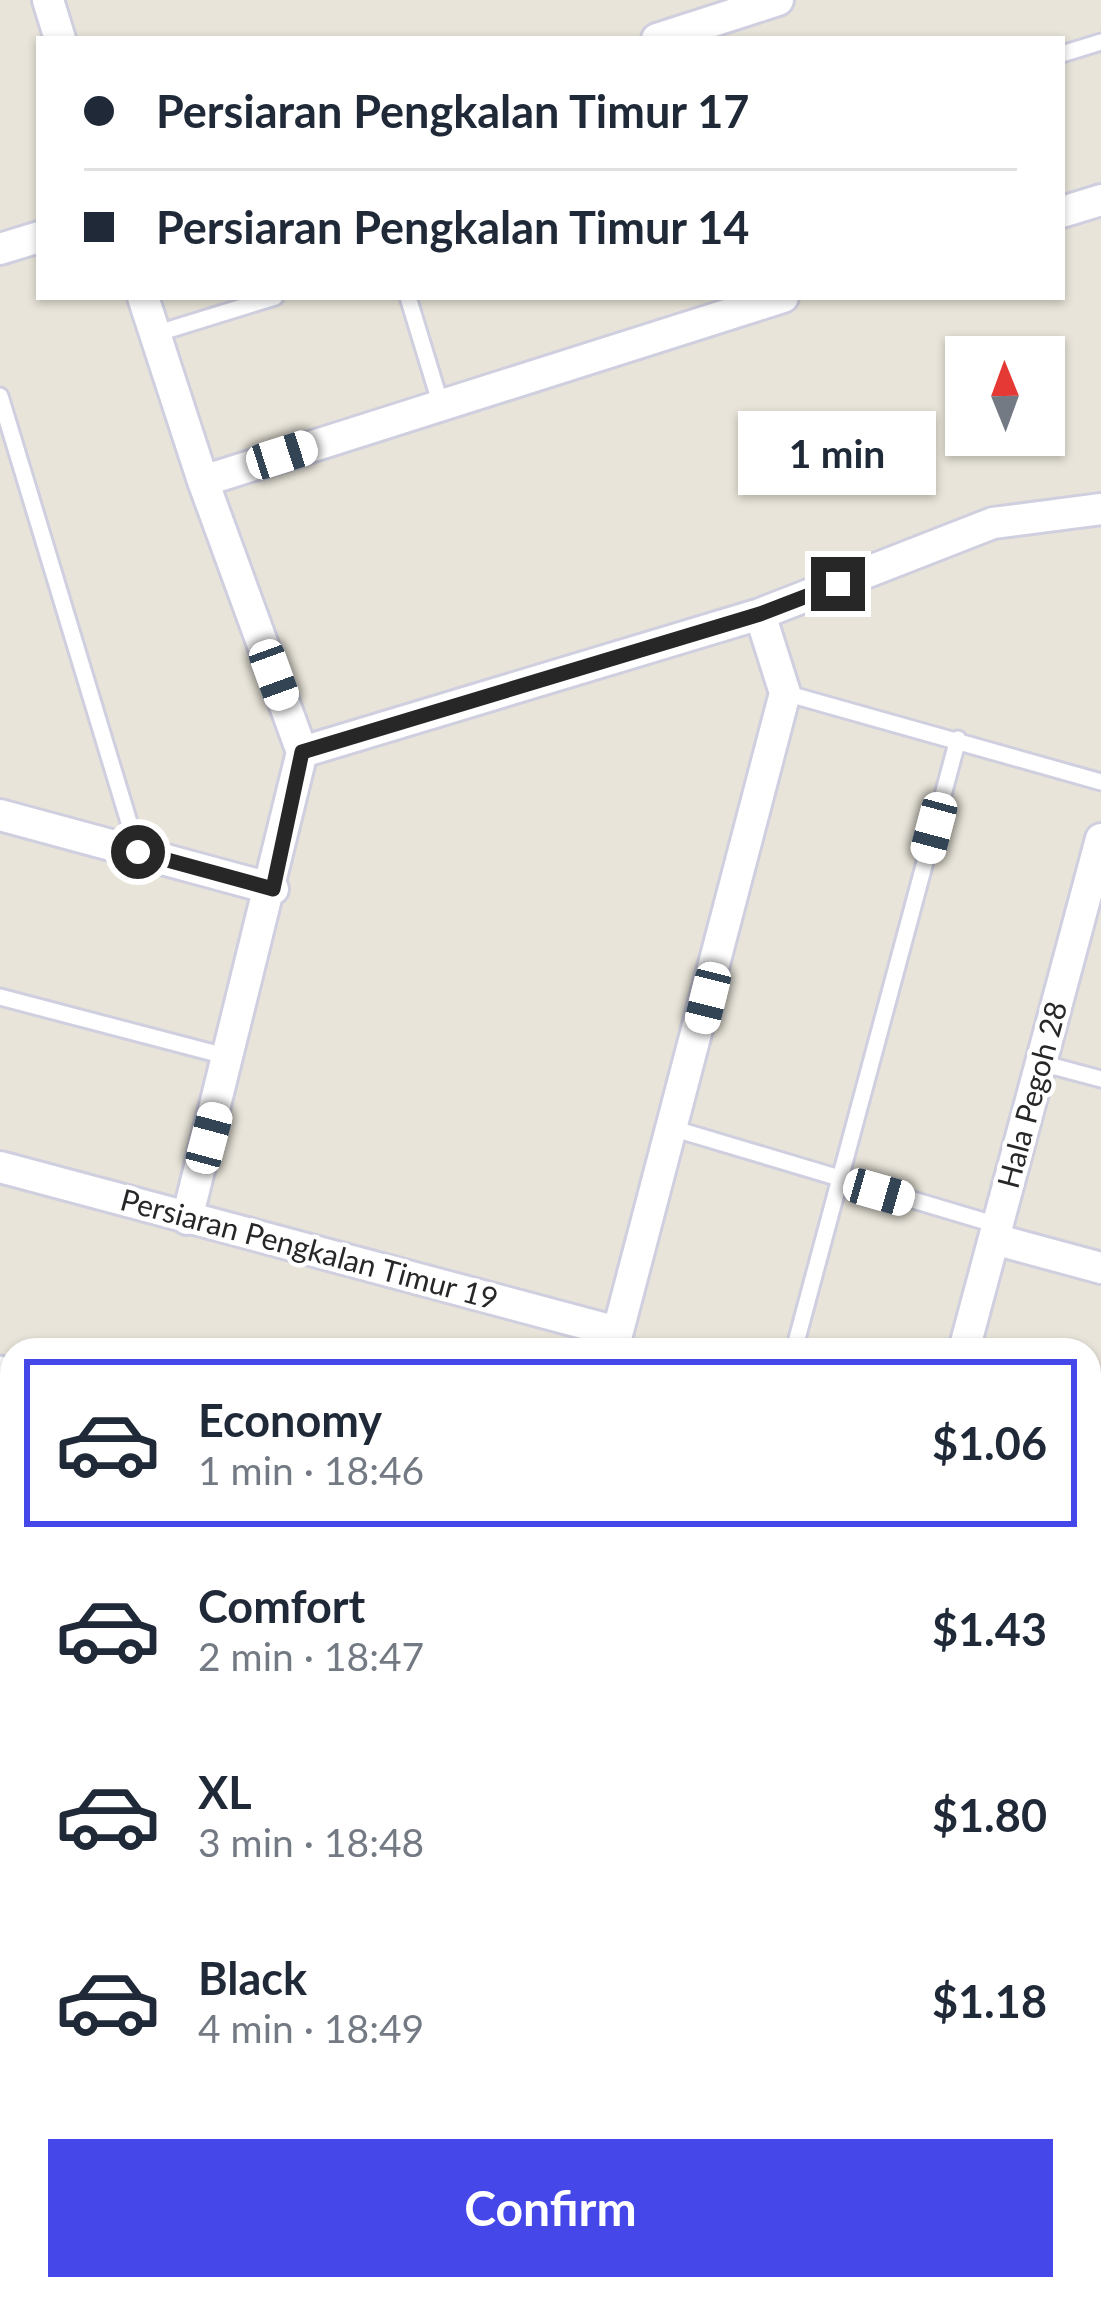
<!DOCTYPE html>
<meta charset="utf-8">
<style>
:root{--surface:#fff;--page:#f6f6f7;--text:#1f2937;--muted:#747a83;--line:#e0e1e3;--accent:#4547e9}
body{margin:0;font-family:Lato,sans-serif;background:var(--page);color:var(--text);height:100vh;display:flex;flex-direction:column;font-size:45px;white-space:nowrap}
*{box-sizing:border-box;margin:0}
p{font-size:39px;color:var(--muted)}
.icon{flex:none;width:66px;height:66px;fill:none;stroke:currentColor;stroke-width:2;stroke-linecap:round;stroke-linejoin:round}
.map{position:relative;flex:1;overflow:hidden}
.sheet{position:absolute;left:0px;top:1338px;width:1101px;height:963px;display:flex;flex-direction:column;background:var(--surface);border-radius:36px 36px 0 0;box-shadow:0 3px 9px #0004}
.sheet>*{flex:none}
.top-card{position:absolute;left:36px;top:36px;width:1029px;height:264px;border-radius:0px;box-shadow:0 3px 9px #0004;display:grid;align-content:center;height:264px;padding:0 48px;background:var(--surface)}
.needle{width:78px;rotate:359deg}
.tools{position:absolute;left:945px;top:336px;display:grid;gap:24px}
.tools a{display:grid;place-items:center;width:120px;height:120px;border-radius:0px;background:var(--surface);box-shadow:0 3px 9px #0004;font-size:60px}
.end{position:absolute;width:54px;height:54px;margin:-27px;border:15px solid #272727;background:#fff;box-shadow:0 0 0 6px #fff}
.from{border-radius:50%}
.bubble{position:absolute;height:84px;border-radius:0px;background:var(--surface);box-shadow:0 3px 9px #0004;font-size:39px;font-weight:700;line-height:84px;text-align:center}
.car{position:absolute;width:36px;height:72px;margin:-36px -18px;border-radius:15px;box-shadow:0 0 9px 3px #0007;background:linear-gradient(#fff 24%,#345 0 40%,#fff 0 76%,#345 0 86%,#fff 0)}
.top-card b{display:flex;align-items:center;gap:42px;height:114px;font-size:45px}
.top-card b+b{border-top:3px solid var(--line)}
.top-card i{width:30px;height:30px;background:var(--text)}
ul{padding:21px 0 0;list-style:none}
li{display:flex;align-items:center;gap:36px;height:168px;margin:0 24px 18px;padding:0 24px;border:6px solid transparent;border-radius:0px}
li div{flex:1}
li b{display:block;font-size:45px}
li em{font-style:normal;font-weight:700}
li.current{border-color:var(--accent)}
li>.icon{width:108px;height:108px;stroke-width:1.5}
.button{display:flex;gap:24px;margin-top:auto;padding:24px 48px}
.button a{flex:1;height:138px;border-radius:0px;background:var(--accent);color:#fff;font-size:48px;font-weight:700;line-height:138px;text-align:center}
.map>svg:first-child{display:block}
</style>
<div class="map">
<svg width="1101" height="2300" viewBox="0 0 1101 2300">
<rect width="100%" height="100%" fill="#e8e4d9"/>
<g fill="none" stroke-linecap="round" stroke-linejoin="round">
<!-- lane casing -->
<g stroke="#cfcfdf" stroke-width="21">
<path id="lane" d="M 1062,54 L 1101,42
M 408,297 L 440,402
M 155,334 L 275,297
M 0,396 L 138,852
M 785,693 L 1101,782
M 0,997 L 229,1057
M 1041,1063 L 1101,1079
M 675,1129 L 997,1225
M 794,1350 L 958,739
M 0,1364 L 12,1367
M 1089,1461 L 1101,1464
M 0,1757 L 12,1712
M 184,2300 L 187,2289
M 539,2300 L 542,2289"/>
</g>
<!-- street casing -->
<g stroke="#cfcfdf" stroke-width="36">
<path id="street" d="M 48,0 L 60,39
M 657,39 L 778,0
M 1062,212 L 1101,200
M 0,249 L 39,237
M 143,297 L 203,481 L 302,752 L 187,1219
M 203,481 L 783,297
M 302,752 L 760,614 L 993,523 L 1101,509
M 0,815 L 273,889
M 0,1167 L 617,1332
M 994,1239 L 1101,1268
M 613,1350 L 785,693 L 760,614
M 964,1350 L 1101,839
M 0,1530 L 12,1534
M 1089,1647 L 1101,1650
M 1089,2046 L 1101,2050
M 17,2300 L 20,2289
M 350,2300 L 354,2289
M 709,2300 L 712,2289
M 1094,2300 L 1101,2275"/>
</g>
<!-- lane -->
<use href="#lane" stroke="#fff" stroke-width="15"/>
<!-- street -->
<use href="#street" stroke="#fff" stroke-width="30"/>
</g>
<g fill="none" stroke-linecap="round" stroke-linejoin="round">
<!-- route -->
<path stroke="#272727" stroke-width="15" d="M 138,852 L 273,889 L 302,752 L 760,614 L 838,584"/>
</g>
<g text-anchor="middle" stroke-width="9" stroke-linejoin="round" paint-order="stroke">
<!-- street labels -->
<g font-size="30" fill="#272727" stroke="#fff">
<text transform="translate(1033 1095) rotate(-75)" y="10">Hala Pegoh 28</text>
<text transform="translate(309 1250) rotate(15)" y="10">Persiaran Pengkalan Timur 19</text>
</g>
</g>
</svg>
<div class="tools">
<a><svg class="needle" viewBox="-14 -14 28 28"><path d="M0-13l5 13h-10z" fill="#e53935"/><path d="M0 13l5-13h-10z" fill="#747a83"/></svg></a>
</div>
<i class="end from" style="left:138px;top:852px"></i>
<i class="end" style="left:838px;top:584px"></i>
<div class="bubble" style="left:738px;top:411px;width:198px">1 min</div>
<i class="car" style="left:282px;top:455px;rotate:72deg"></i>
<i class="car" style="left:274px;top:675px;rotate:160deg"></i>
<i class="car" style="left:934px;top:828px;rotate:195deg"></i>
<i class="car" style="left:708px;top:998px;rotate:194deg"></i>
<i class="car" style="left:209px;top:1138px;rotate:15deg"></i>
<i class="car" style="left:879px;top:1192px;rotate:106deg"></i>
<div class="top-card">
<b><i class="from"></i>Persiaran Pengkalan Timur 17</b>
<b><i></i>Persiaran Pengkalan Timur 14</b>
</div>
<section class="sheet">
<ul>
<li class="current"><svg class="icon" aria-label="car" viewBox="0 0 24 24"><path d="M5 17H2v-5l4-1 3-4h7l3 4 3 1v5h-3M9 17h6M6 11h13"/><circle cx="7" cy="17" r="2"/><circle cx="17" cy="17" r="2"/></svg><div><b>Economy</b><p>1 min · 18:46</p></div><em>$1.06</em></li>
<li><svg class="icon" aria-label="car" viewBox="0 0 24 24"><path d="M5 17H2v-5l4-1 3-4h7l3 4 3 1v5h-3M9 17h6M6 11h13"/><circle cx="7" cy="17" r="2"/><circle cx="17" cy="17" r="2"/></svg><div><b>Comfort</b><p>2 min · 18:47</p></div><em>$1.43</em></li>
<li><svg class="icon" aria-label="car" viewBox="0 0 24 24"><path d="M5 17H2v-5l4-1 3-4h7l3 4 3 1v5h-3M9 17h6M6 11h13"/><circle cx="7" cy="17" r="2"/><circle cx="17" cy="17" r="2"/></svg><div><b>XL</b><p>3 min · 18:48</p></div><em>$1.80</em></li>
<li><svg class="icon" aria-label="car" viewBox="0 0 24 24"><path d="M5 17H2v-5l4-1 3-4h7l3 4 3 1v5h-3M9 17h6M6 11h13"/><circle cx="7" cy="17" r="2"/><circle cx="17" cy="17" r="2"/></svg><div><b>Black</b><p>4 min · 18:49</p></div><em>$1.18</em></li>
</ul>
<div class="button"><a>Confirm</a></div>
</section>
</div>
